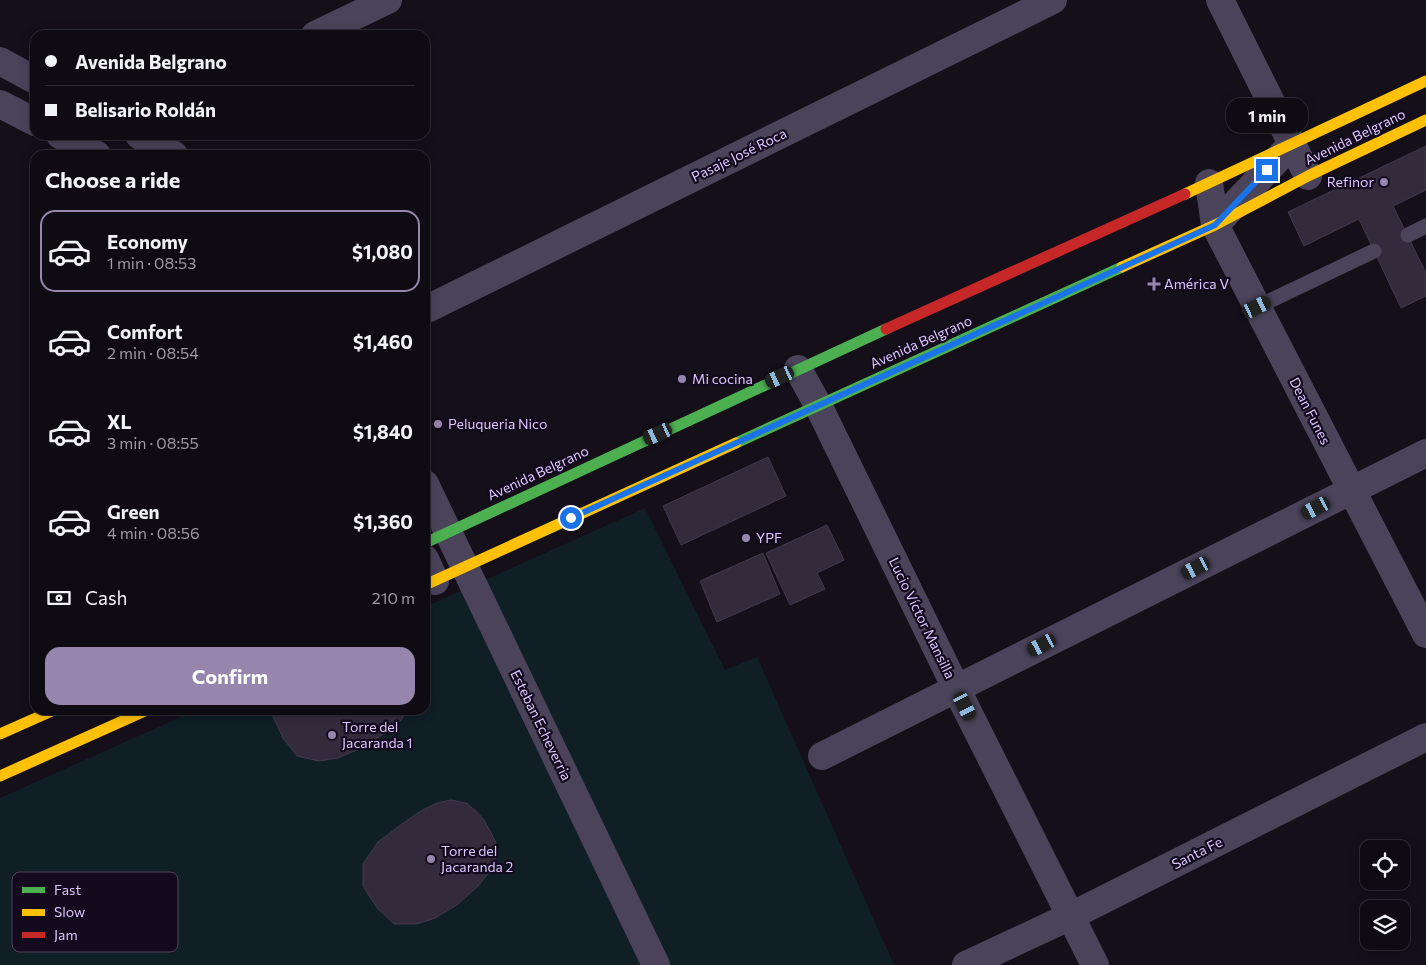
<!DOCTYPE html>
<meta charset="utf-8">
<style>
:root{--surface:#0f0b13;--page:#18141c;--text:#f1f3f6;--muted:#9b9ba0;--line:#2f2b33;--accent:#9686ae}
body{margin:0;font-family:Commissioner,sans-serif;background:var(--page);color:var(--text);height:100vh;display:flex;flex-direction:column;font-size:19px;white-space:nowrap}
*{box-sizing:border-box;margin:0}
p{font-size:16px;color:var(--muted)}
.icon{flex:none;width:28px;height:28px;fill:none;stroke:currentColor;stroke-width:2;stroke-linecap:round;stroke-linejoin:round}
.map{position:relative;flex:1;overflow:hidden}
.drawer{position:absolute;left:30px;top:150px;width:400px;height:565px;display:flex;flex-direction:column;background:var(--surface);border-radius:15px;box-shadow:0 2px 12px #0003,0 0 0 1px var(--line)}
.drawer>*{flex:none}
.guide{position:absolute;left:30px;top:30px;width:400px;height:110px;border-radius:15px;box-shadow:0 2px 12px #0003,0 0 0 1px var(--line);display:grid;align-content:center;height:110px;padding:0 15px;background:var(--surface)}
.buttons{position:absolute;left:1360px;top:840px;display:grid;gap:10px}
.buttons a{display:grid;place-items:center;width:50px;height:50px;border-radius:10px;background:var(--surface);box-shadow:0 2px 12px #0003,0 0 0 1px var(--line);font-size:25px}
.end{position:absolute;width:22px;height:22px;margin:-11px;border:6px solid #1a73e8;background:#fff;box-shadow:0 0 0 2px #fff}
.from{border-radius:50%}
.bubble{position:absolute;height:35px;border-radius:15px;background:var(--surface);box-shadow:0 2px 12px #0003,0 0 0 1px var(--line);font-size:16px;font-weight:700;line-height:35px;text-align:center}
.car{position:absolute;width:15px;height:30px;margin:-15px -8px;border-radius:6px;box-shadow:0 0 4px 1px #0007;background:linear-gradient(#222 24%,#8ab4d8 0 40%,#222 0 76%,#8ab4d8 0 86%,#222 0)}
.guide b{display:flex;align-items:center;gap:18px;height:48px;font-size:19px}
.guide b+b{border-top:1px solid var(--line)}
.guide i{width:12px;height:12px;background:var(--text)}
ul{padding:0;list-style:none}
li{display:flex;align-items:center;gap:15px;height:82px;margin:0 10px 8px;padding:0 5px;border:2px solid transparent;border-radius:15px}
li div{flex:1}
li b{display:block;font-size:19px}
li em{font-style:normal;font-weight:700}
li.active{border-color:var(--accent)}
li>.icon{width:45px;height:45px;stroke-width:1.5}
h2{padding:0 15px;font-size:22px;line-height:60px}
.pay{display:flex;align-items:center;gap:12px;height:55px;padding:0 15px;font-size:19px}
.pay p{margin-inline-start:auto}
.cta{display:flex;gap:10px;margin-top:auto;padding:10px 15px}
.cta a{flex:1;height:58px;border-radius:15px;background:var(--accent);color:#fff;font-size:20px;font-weight:700;line-height:58px;text-align:center}
.map>svg:first-child{display:block}
</style>
<div class="map">
<svg width="1426" height="965" viewBox="0 0 1426 965">
<rect width="100%" height="100%" fill="#140f19"/>
<!-- green -->
<path fill="#0f1f25" d="M 645,508 L 725,670 L 757,657 L 894,965 L 0,965 L 0,798 L 196,710 L 425,710 L 425,607 Z"/>
<!-- building -->
<path fill="#332b3c" stroke="#42384e" d="M 1426,146 L 1426,190 L 1393,206 L 1426,273 L 1426,296 L 1401,308 L 1359,219 L 1304,246 L 1288,212 Z
M 768,457 L 786,496 L 681,545 L 663,506 Z
M 827,525 L 844,560 L 817,573 L 825,589 L 790,605 L 766,553 Z
M 763,553 L 780,594 L 717,622 L 700,581 Z
M 273,710 L 407,710 L 401,720 L 385,733 L 361,748 L 338,758 L 319,761 L 297,756 L 283,738 L 272,714 Z
M 451,800 L 466,803 L 476,811 L 484,820 L 490,831 L 496,843 L 497,855 L 491,870 L 478,886 L 457,905 L 435,918 L 417,924 L 394,924 L 377,908 L 363,886 L 363,864 L 378,842 L 402,824 L 419,812 L 437,803 Z"/>
<g fill="none" stroke-linecap="round" stroke-linejoin="round">
<!-- lane -->
<path stroke="#4a435a" stroke-width="15" d="M 1408,235 L 1426,226
M 1257,307 L 1374,251"/>
<!-- street -->
<path stroke="#4a435a" stroke-width="28" d="M 1220,0 L 1308,176
M 315,35 L 388,0
M 0,61 L 35,80
M 0,104 L 35,122
M 60,135 L 97,155
M 139,135 L 174,155
M 1209,183 L 1215,225 L 1426,634
M 1218,222 L 1292,144
M 425,310 L 1053,0
M 798,369 L 818,405 L 956,688 L 1095,965
M 425,484 L 656,965
M 425,559 L 435,581
M 822,756 L 1426,453
M 966,965 L 1071,916 L 1426,737"/>
<!-- fast -->
<path stroke="#4caf50" stroke-width="11" d="M 736,443 L 1122,267
M 425,543 L 886,329"/>
<!-- slow -->
<path stroke="#ffc107" stroke-width="11" d="M 1185,194 L 1426,81
M 1122,267 L 1215,225 L 1308,176 L 1426,120
M 425,585 L 736,443
M 0,734 L 54,710
M 0,776 L 147,710"/>
<!-- jam -->
<path stroke="#c62828" stroke-width="11" d="M 886,329 L 1185,194"/>
</g>
<g fill="none" stroke-linecap="round" stroke-linejoin="round">
<!-- route -->
<path stroke="#1a73e8" stroke-width="6" d="M 571,518 L 1215,225 L 1267,170"/>
</g>
<!-- markers -->
<g fill="#9686ae" stroke="#130b1d" stroke-width="2">
<circle cx="1384" cy="182" r="5"/>
<path d="M1151.5 276.5h5v5h5v5h-5v5h-5v-5h-5v-5h5z"/>
<circle cx="682" cy="379" r="5"/>
<circle cx="438" cy="424" r="5"/>
<circle cx="746" cy="538" r="5"/>
<circle cx="332" cy="735" r="5"/>
<circle cx="431" cy="859" r="5"/>
</g>
<g text-anchor="middle" stroke-width="4.5" stroke-linejoin="round" paint-order="stroke">
<!-- street labels -->
<g font-size="14" fill="#dcc6ff" stroke="#130b1d">
<text transform="translate(1355 137) rotate(-26)" y="5">Avenida Belgrano</text>
<text transform="translate(739 155) rotate(-26)" y="5">Pasaje José Roca</text>
<text transform="translate(921 342) rotate(-24)" y="5">Avenida Belgrano</text>
<text transform="translate(1310 411) rotate(63)" y="5">Dean Funes</text>
<text transform="translate(538 473) rotate(-25)" y="5">Avenida Belgrano</text>
<text transform="translate(922 618) rotate(64)" y="5">Lucio Víctor Mansilla</text>
<text transform="translate(541 725) rotate(64)" y="5">Esteban Echeverria</text>
<text transform="translate(1197 853) rotate(-27)" y="5">Santa Fe</text>
</g>
<!-- poi labels -->
<g font-size="14" fill="#dcc6ff" stroke="#130b1d" text-anchor="start">
<text x="1374" y="187" text-anchor="end">Refinor</text>
<text x="1164" y="289">América V</text>
<text x="692" y="384">Mi cocina</text>
<text x="448" y="429">Peluqueria Nico</text>
<text x="756" y="543">YPF</text>
<text x="342" y="732">Torre del<tspan x="342" dy="16">Jacaranda 1</tspan></text>
<text x="441" y="856">Torre del<tspan x="441" dy="16">Jacaranda 2</tspan></text>
</g>
</g>
<!-- legend -->
<rect x="12" y="872" width="166" height="80" rx="8" fill="#130b1d" stroke="#4f4361" stroke-width="1"/>
<rect x="22" y="887" width="23" height="6" fill="#4caf50"/>
<rect x="22" y="909" width="23" height="7" fill="#ffc107"/>
<rect x="22" y="932" width="23" height="6" fill="#c62828"/>
<g font-size="14" fill="#dcc6ff">
<text x="54" y="895">Fast</text>
<text x="54" y="917">Slow</text>
<text x="54" y="940">Jam</text>
</g>
</svg>
<div class="buttons">
<a><svg class="icon" aria-label="locate" viewBox="0 0 24 24"><circle cx="12" cy="12" r="6"/><path d="M12 2v4M12 18v4M2 12h4M18 12h4"/></svg></a>
<a><svg class="icon" aria-label="layers" viewBox="0 0 24 24"><path d="M12 4l9 5-9 5-9-5zM3 14l9 5 9-5"/></svg></a>
</div>
<i class="end from" style="left:571px;top:518px"></i>
<i class="end" style="left:1267px;top:170px"></i>
<div class="bubble" style="left:1226px;top:98px;width:82px">1 min</div>
<i class="car" style="left:1257px;top:307px;rotate:64deg"></i>
<i class="car" style="left:780px;top:377px;rotate:245deg"></i>
<i class="car" style="left:658px;top:434px;rotate:245deg"></i>
<i class="car" style="left:1316px;top:508px;rotate:243deg"></i>
<i class="car" style="left:1196px;top:568px;rotate:243deg"></i>
<i class="car" style="left:1042px;top:645px;rotate:243deg"></i>
<i class="car" style="left:965px;top:706px;rotate:153deg"></i>
<div class="guide">
<b><i class="from"></i>Avenida Belgrano</b>
<b><i></i>Belisario Roldán</b>
</div>
<section class="drawer">
<h2>Choose a ride</h2>
<ul>
<li class="active"><svg class="icon" aria-label="car" viewBox="0 0 24 24"><path d="M5 17H2v-5l4-1 3-4h7l3 4 3 1v5h-3M9 17h6M6 11h13"/><circle cx="7" cy="17" r="2"/><circle cx="17" cy="17" r="2"/></svg><div><b>Economy</b><p>1 min · 08:53</p></div><em>$1,080</em></li>
<li><svg class="icon" aria-label="car" viewBox="0 0 24 24"><path d="M5 17H2v-5l4-1 3-4h7l3 4 3 1v5h-3M9 17h6M6 11h13"/><circle cx="7" cy="17" r="2"/><circle cx="17" cy="17" r="2"/></svg><div><b>Comfort</b><p>2 min · 08:54</p></div><em>$1,460</em></li>
<li><svg class="icon" aria-label="car" viewBox="0 0 24 24"><path d="M5 17H2v-5l4-1 3-4h7l3 4 3 1v5h-3M9 17h6M6 11h13"/><circle cx="7" cy="17" r="2"/><circle cx="17" cy="17" r="2"/></svg><div><b>XL</b><p>3 min · 08:55</p></div><em>$1,840</em></li>
<li><svg class="icon" aria-label="car" viewBox="0 0 24 24"><path d="M5 17H2v-5l4-1 3-4h7l3 4 3 1v5h-3M9 17h6M6 11h13"/><circle cx="7" cy="17" r="2"/><circle cx="17" cy="17" r="2"/></svg><div><b>Green</b><p>4 min · 08:56</p></div><em>$1,360</em></li>
</ul>
<div class="pay"><svg class="icon" aria-label="cash" viewBox="0 0 24 24"><path d="M3 7h18v10H3z"/><circle cx="12" cy="12" r="2"/></svg>Cash<p>210 m</p></div>
<div class="cta"><a>Confirm</a></div>
</section>
</div>
